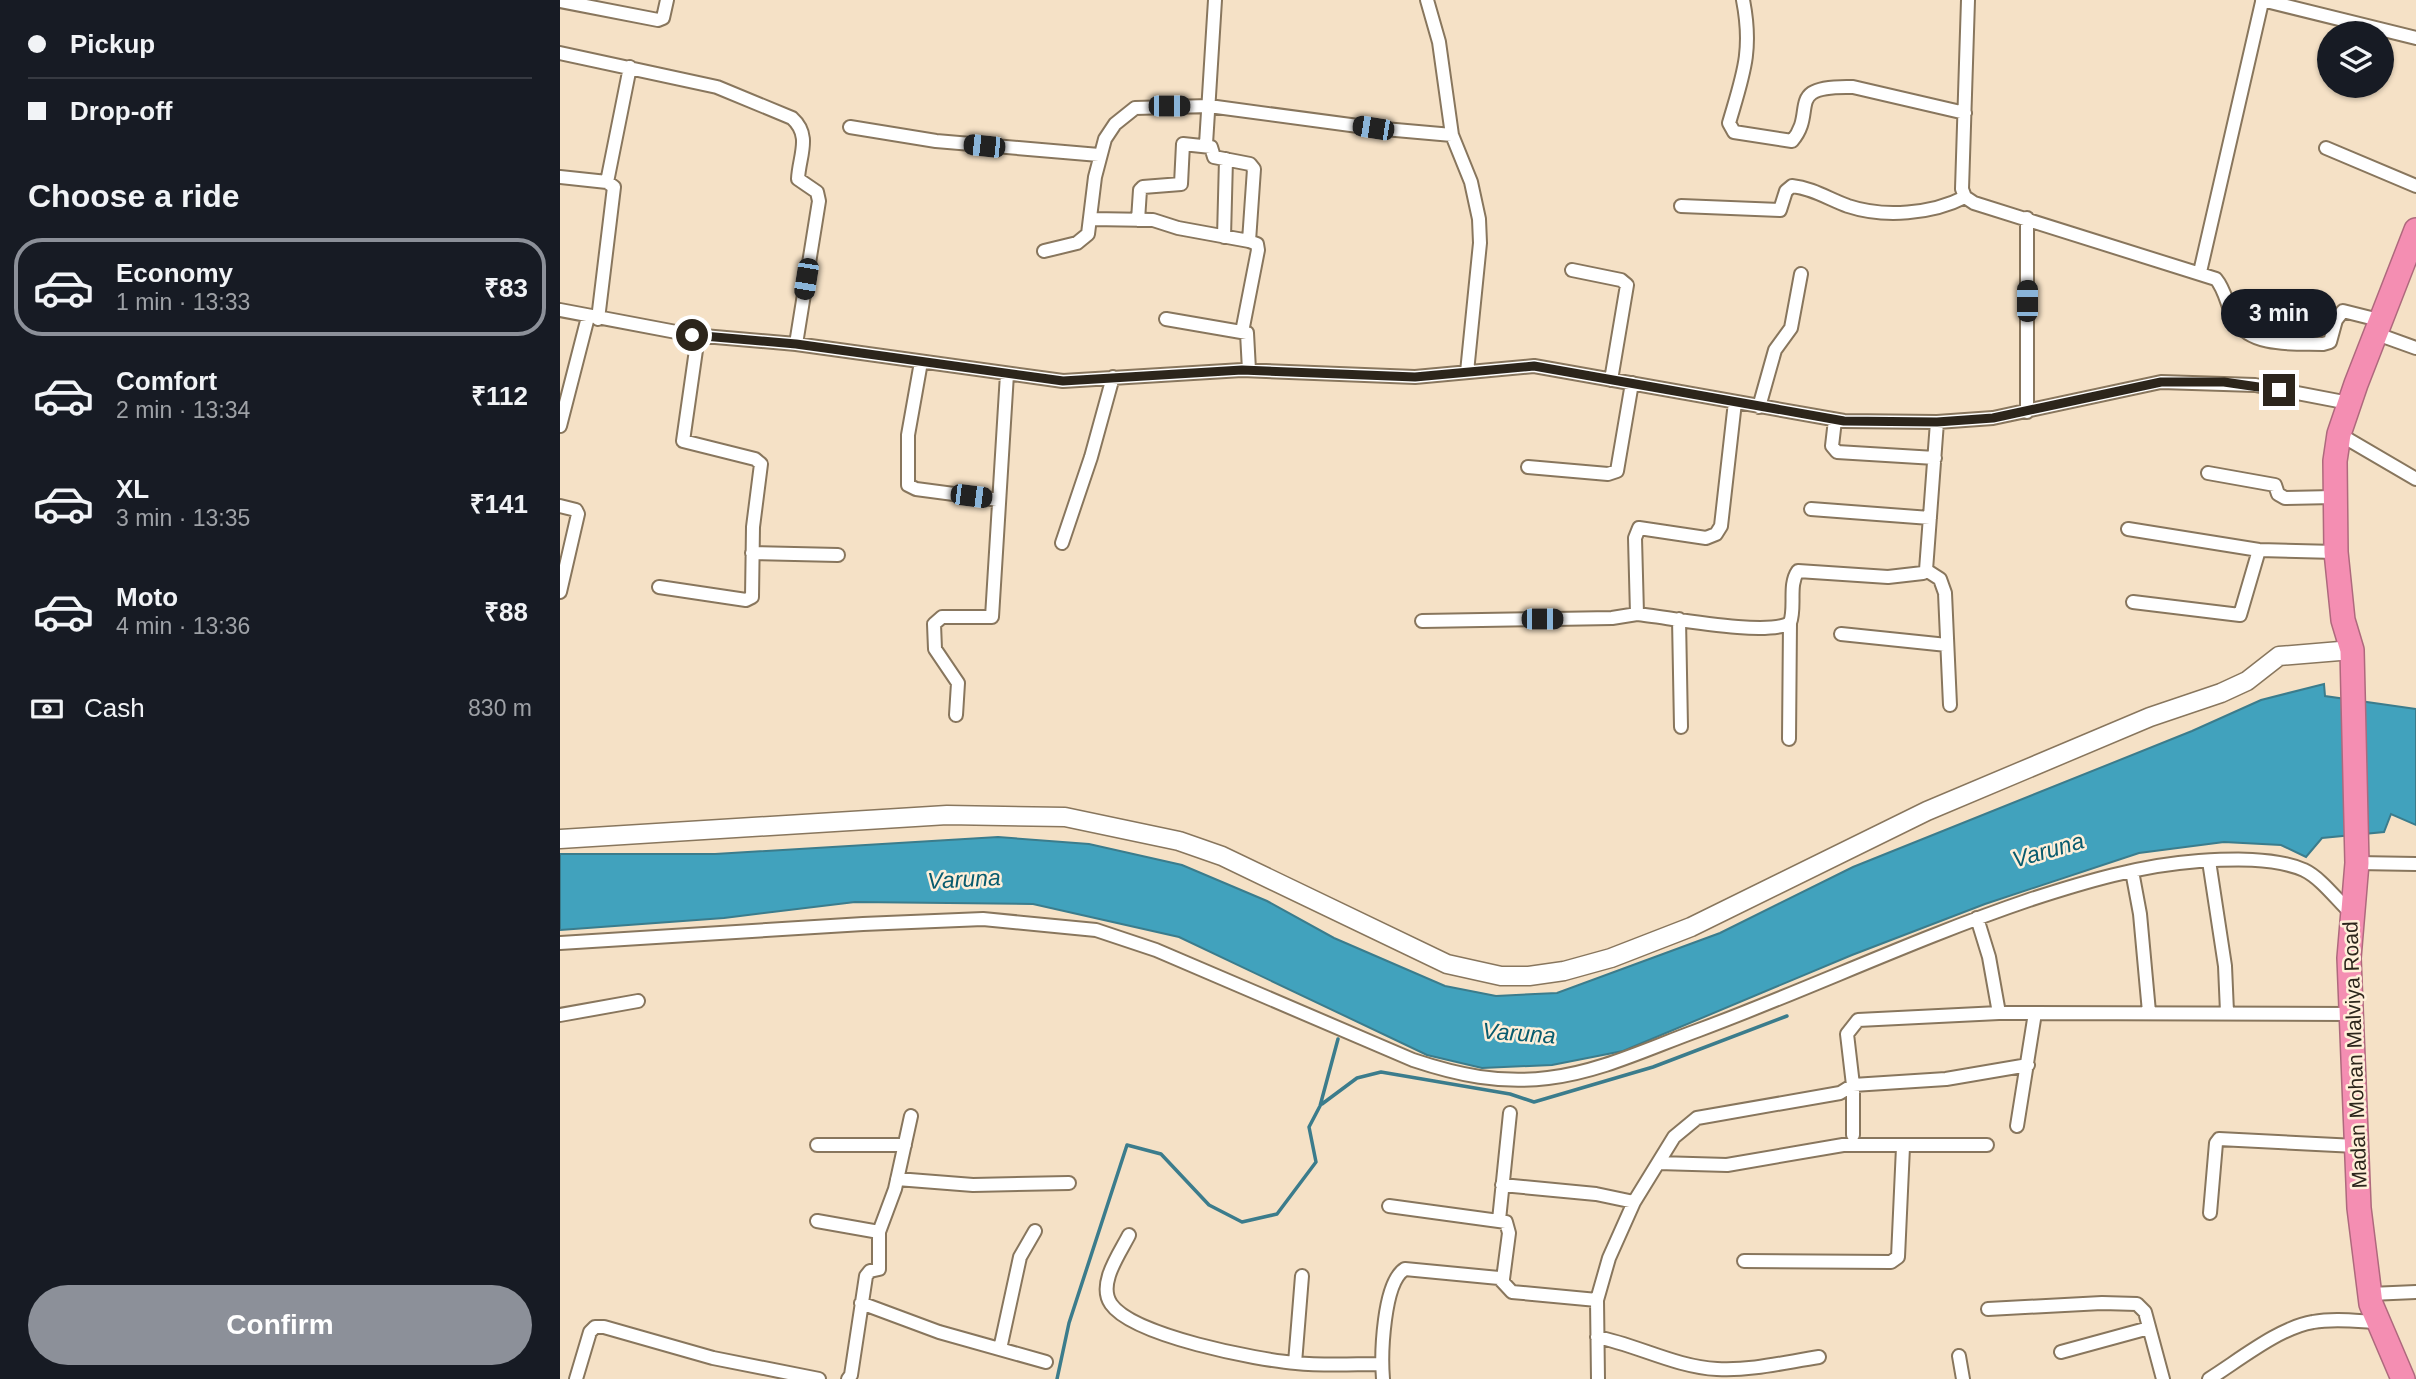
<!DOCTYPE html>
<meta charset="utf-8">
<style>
:root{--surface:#171b24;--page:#242831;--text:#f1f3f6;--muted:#9ea1a6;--line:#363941;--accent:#8c9099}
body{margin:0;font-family:Helvetica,sans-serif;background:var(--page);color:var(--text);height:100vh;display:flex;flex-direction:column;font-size:26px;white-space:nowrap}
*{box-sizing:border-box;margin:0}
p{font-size:23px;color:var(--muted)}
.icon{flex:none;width:38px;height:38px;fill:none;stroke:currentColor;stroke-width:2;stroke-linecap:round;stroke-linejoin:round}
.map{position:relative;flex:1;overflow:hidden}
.side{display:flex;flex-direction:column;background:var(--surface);width:560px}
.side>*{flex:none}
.banner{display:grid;align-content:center;height:154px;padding:0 28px;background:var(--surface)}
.tools{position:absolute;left:1757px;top:21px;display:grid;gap:14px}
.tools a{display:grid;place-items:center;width:77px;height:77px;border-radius:50%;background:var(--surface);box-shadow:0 2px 5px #0004;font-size:35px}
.end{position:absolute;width:32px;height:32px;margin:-16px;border:9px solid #2c251b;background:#fff;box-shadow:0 0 0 4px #fff}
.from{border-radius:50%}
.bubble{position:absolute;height:49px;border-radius:24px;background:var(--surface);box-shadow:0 2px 5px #0004;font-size:23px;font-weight:600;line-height:49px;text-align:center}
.car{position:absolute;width:21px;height:42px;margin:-21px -10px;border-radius:9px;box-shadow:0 0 5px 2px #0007;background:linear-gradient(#222 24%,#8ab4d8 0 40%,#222 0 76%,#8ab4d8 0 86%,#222 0)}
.banner b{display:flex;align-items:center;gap:24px;height:66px;font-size:26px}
.banner b+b{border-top:2px solid var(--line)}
.banner i{width:18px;height:18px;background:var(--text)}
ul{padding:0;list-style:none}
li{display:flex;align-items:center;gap:21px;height:98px;margin:0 14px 10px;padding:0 14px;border:4px solid transparent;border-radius:28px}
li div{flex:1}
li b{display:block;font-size:26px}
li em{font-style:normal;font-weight:600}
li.selected{border-color:var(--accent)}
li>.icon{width:63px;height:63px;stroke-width:1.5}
h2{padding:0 28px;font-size:32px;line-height:84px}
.pay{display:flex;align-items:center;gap:18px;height:77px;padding:0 28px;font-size:26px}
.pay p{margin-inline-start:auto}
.cta{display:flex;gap:14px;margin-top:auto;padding:14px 28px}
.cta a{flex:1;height:80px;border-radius:42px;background:var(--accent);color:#fff;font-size:28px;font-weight:600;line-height:80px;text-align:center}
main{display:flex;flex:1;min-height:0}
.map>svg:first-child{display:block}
</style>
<main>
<section class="side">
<div class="banner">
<b><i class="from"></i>Pickup</b>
<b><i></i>Drop-off</b>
</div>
<h2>Choose a ride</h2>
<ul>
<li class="selected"><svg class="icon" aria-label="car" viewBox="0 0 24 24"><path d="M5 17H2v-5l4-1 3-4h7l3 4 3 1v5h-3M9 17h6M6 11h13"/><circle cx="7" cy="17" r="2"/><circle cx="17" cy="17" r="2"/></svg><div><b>Economy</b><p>1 min · 13:33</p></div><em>₹83</em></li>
<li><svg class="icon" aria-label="car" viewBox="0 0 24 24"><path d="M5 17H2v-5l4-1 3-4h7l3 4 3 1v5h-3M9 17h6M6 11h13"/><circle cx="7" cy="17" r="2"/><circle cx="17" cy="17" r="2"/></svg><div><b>Comfort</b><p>2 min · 13:34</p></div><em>₹112</em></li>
<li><svg class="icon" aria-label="car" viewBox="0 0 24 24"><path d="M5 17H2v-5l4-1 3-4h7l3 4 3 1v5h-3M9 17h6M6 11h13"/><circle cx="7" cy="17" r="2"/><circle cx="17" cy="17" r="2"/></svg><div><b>XL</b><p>3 min · 13:35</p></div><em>₹141</em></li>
<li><svg class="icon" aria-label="car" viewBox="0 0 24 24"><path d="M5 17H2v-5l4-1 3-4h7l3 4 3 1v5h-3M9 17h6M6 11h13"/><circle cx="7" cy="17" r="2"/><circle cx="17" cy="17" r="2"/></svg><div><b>Moto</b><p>4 min · 13:36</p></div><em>₹88</em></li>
</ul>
<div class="pay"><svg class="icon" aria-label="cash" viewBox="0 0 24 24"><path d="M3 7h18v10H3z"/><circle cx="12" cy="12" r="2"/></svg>Cash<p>830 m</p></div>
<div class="cta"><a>Confirm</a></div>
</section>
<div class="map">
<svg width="1856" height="1379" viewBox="0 0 1856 1379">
<rect width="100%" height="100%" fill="#f5e1c6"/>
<!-- water -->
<path fill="#41a2bd" stroke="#3b7c8c" stroke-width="2" d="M 1764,684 L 1765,696 L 1856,709 L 1856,825 L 1831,814 L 1824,832 L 1762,838 L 1746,857 L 1721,845 L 1664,842 L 1579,853 L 1425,904 L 1292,955 L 1063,1051 L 992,1065 L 922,1068 L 867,1055 L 619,937 L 473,904 L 295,902 L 164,918 L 0,930 L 0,854 L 155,854 L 438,837 L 529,844 L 622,865 L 707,901 L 774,938 L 885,986 L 936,996 L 997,993 L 1160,933 L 1293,867 L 1632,731 L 1701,700 Z"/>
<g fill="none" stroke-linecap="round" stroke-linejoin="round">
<!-- stream -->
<path stroke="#3b7c8c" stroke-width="3.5" d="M 762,1104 L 797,1078 L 821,1072 L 950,1094 L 974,1102 L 1093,1067 L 1227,1016
M 497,1379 L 509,1323 L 567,1145 L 601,1154 L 649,1205 L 682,1222 L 717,1214 L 756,1162 L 749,1127 L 760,1106 L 778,1039"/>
<!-- street casing -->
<g stroke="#88765d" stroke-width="16">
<path id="street" d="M 867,0 L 879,42 L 892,135 L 911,182 L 919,219 L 920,243 L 907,372
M 1183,0 C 1193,51 1183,75 1169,123 L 1174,132 L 1232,141 C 1258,111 1222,85 1293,87 L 1405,113
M 1408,0 L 1402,189 L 1405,197 L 1414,203 L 1656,279 C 1666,291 1667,307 1675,320 C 1692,348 1735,343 1763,344 L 1770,342 L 1776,320 L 1783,311 L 1823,321
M 1702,0 L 1856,38
M 0,1 L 98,20 L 103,18 L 107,0
M 0,53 L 157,87 L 232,118 C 252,136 239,156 238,179 L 257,192 L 259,201 L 236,344
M 290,127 L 376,141 L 539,155
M 646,144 L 655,0
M 1766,148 L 1856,186
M 0,177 L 47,182 L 54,187 L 38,319
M 47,182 L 70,67
M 1121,206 L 1220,210 L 1226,191 L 1232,186 C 1252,188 1269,199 1288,206 C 1324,218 1372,214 1405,197
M 1467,218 L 1467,412
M 531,219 L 593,220 L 618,228 L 689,241 L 694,169 L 690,164 L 654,157 L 651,147 L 623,144 L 621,184 L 583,187 L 580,190 L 578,220
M 664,237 L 666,159
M 484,251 L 517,243 L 528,234 L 535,177 L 545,139 L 555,124 L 575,108 L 649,106 L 813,128 L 892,135
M 1012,270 L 1061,280 L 1067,285 L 1051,380
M 1640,272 L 1702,2
M 0,310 L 132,335 L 236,344 L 503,381 L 682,370 L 855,377 L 974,366 L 1284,421 L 1377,422 L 1433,418 L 1601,382 L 1695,385 L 1789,403
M 606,319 L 687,333 L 689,370
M 682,332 L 698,250 L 697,244 L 689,241
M 1817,334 L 1856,348
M 361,362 L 348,435 L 348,485 L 356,489 L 439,500
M 1199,407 L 1215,350 L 1231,328 L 1241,274
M 1275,420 L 1272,446 L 1277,452 L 1375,458
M 0,426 L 28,317
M 1779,434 L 1856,479
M 968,467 L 1048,474 L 1057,471 L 1072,383
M 1648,473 L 1715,485 L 1718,494 L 1725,498 L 1774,497
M 0,506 L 16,510 L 18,514 L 0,592
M 1251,509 L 1370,518
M 1568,529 L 1699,550 L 1776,552
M 502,543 L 531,457 L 553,377
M 192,553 L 278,555
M 1366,570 L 1380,579 L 1385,593 L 1390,705
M 99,587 L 186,600 L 192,597 L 193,527 L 201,464 L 195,459 L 123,441 L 138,336
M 1573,602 L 1680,615 L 1699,550
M 1077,614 C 1108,617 1206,637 1230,623 C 1236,607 1228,585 1238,571 L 1328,577 L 1363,573 L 1366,570 L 1377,422
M 1119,619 L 1121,727
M 862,621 L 1052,618 L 1077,614 L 1075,538 L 1079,528 L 1146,538 L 1156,534 L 1161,526 L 1175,402
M 1281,634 L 1387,645
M 396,715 L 398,683 L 375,649 L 374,624 L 382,617 L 432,617 L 447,374
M 1229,739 L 1230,623
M 1649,861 L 1665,966 L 1667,1012
M 1797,863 L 1856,864
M 1572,871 L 1580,914 L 1589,1012
M 1417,918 L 1429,957 L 1439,1013
M 0,943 L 303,924 L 423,919 L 536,930 L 596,950 L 853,1060 C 898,1075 940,1084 988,1078 C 1040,1072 1089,1048 1139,1030 C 1249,989 1357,938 1469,900 C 1524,882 1581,865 1639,861 C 1671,859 1714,857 1744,870 C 1761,878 1777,900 1791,913
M 0,1015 L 78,1001
M 1457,1126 L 1475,1013
M 1293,1135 L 1293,1085 L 1386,1079 L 1468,1065
M 257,1145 L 345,1145
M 1098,1163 L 1167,1165 L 1283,1145 L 1427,1145
M 337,1179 L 413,1185 L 509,1183
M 942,1185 L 1036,1194 L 1074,1202
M 829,1206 L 946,1222 L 949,1233 L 943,1279
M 1650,1213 L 1656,1143 L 1659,1139 L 1796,1146
M 939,1220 L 950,1113
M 257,1221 L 319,1232
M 569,1235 C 560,1253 537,1284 551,1304 C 573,1336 698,1360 736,1363 C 764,1366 794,1364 822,1364
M 1184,1261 L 1331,1262 L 1338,1257 L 1343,1147
M 1810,1294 L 1856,1292
M 301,1303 L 379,1332 L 486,1362
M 1428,1309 L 1542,1303 L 1577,1304 L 1585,1312 L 1603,1379
M 1037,1337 C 1077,1345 1116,1367 1157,1369 C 1191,1371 1226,1362 1259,1357
M 440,1349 L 460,1257 L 475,1231
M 1501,1352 L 1589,1328
M 1399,1356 L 1403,1379
M 735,1363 L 742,1276
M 16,1379 L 30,1332 L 35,1327 L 44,1327 L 153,1358 L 259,1379
M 288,1379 L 291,1375 L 306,1276 L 310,1271 L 319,1269 L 319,1232 L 335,1189 L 351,1116
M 823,1379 C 821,1355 823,1282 845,1269 L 939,1278 L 952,1292 L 1037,1300
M 1038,1379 L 1037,1300 L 1049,1258 L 1074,1202 L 1114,1137 L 1137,1118 L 1280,1093 L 1293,1085 L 1287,1034 L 1298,1020 L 1439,1013 L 1791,1014
M 1649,1379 C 1678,1361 1720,1327 1753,1322 C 1774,1318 1796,1321 1817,1322"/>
</g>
<!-- secondary casing -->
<g stroke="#88765d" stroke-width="21">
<path id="secondary" d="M 0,839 L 387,815 L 505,817 L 619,841 L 662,856 L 887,964 L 941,976 L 969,976 L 1004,971 L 1051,958 L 1131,927 L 1367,811 L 1590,717 L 1661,693 L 1687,681 L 1719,656 L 1792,650"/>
</g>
<!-- highway casing -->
<g stroke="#ae697d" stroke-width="26">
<path id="highway" d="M 1843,1379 L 1811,1304 L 1799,1208 L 1789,958 L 1797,863 L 1792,650 L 1783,620 L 1776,552 L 1775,461 L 1779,434 L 1796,384 L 1856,230"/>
</g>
<!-- street -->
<use href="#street" stroke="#fff" stroke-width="12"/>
<!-- secondary -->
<use href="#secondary" stroke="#fff" stroke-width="18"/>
<!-- highway -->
<use href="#highway" stroke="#f48eb2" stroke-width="23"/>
</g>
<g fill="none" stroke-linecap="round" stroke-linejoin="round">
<!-- route -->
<path stroke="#2c251b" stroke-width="9" d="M 132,335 L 236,344 L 503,381 L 682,370 L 855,377 L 974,366 L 1284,421 L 1377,422 L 1433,418 L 1601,382 L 1664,382 L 1719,390"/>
</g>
<g text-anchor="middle" stroke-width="5" stroke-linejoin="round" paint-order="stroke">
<!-- street labels -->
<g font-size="21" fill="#2c251b" stroke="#ffefd9">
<text transform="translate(1795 1055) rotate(-92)" y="7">Madan Mohan Malviya Road</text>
</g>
<!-- water labels -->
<g font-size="23" font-style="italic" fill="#085b6e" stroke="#ffefd9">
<text transform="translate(1488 850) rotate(-16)" y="8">Varuna</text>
<text transform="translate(404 879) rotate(-3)" y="8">Varuna</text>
<text transform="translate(959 1033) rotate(4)" y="8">Varuna</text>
</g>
</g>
</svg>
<div class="tools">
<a><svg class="icon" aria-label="layers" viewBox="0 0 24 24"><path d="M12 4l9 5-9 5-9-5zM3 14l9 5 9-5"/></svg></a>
</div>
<i class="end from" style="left:132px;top:335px"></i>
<i class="end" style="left:1719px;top:390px"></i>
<div class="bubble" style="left:1661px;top:289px;width:116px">3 min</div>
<i class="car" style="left:609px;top:106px;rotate:90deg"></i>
<i class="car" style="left:813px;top:128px;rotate:279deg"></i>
<i class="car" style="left:424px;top:146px;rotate:276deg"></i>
<i class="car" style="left:246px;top:279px;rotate:189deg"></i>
<i class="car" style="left:1467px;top:301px;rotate:0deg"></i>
<i class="car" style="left:411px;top:496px;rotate:97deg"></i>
<i class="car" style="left:982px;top:619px;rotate:90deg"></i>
</div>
</main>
